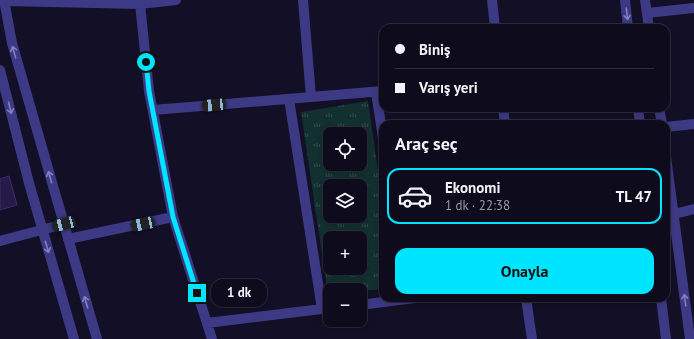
<!DOCTYPE html>
<html lang="tr">
<meta charset="utf-8">
<style>
:root{--surface:#0e0b1c;--page:#171425;--text:#f1f3f6;--muted:#9b9ba3;--line:#2e2b3b;--accent:#00e5ff}
body{margin:0;font-family:"PT Sans",sans-serif;background:var(--page);color:var(--text);height:100vh;display:flex;flex-direction:column;font-size:15px;white-space:nowrap}
*{box-sizing:border-box;margin:0}
p{font-size:13px;color:var(--muted)}
.icon{flex:none;width:22px;height:22px;fill:none;stroke:currentColor;stroke-width:2;stroke-linecap:round;stroke-linejoin:round}
.map{position:relative;flex:1;overflow:hidden}
.drawer{position:absolute;left:379px;top:120px;width:291px;height:182px;display:flex;flex-direction:column;background:var(--surface);border-radius:12px;box-shadow:0 2px 6px #0003,0 0 0 1px var(--line)}
.drawer>*{flex:none}
.hud{position:absolute;left:379px;top:24px;width:291px;height:88px;border-radius:12px;box-shadow:0 2px 6px #0003,0 0 0 1px var(--line);display:grid;align-content:center;height:88px;padding:0 16px;background:var(--surface)}
.controls{position:absolute;left:323px;top:127px;display:grid;gap:8px}
.controls a{display:grid;place-items:center;width:44px;height:44px;border-radius:8px;background:var(--surface);box-shadow:0 2px 6px #0003,0 0 0 1px var(--line);font-size:20px}
.end{position:absolute;width:18px;height:18px;margin:-9px;border:5px solid #00e5ff;background:#111;box-shadow:0 0 0 2px #111}
.from{border-radius:50%}
.bubble{position:absolute;height:28px;border-radius:12px;background:var(--surface);box-shadow:0 2px 6px #0003,0 0 0 1px var(--line);font-size:13px;font-weight:700;line-height:28px;text-align:center}
.car{position:absolute;width:12px;height:24px;margin:-12px -6px;border-radius:5px;box-shadow:0 0 3px 1px #0007;background:linear-gradient(#222 24%,#8ab4d8 0 40%,#222 0 76%,#8ab4d8 0 86%,#222 0)}
.hud b{display:flex;align-items:center;gap:14px;height:38px;font-size:15px}
.hud b+b{border-top:1px solid var(--line)}
.hud i{width:10px;height:10px;background:var(--text)}
ul{padding:0;list-style:none}
li{display:flex;align-items:center;gap:12px;height:56px;margin:0 8px 6px;padding:0 8px;border:2px solid transparent;border-radius:12px}
li div{flex:1}
li b{display:block;font-size:15px}
li em{font-style:normal;font-weight:700}
li.active{border-color:var(--accent)}
li>.icon{width:36px;height:36px;stroke-width:1.5}
h2{padding:0 16px;font-size:18px;line-height:48px}
.primary-button{display:flex;gap:8px;margin-top:auto;padding:8px 16px}
.primary-button a{flex:1;height:46px;border-radius:12px;background:var(--accent);color:#111;font-size:16px;font-weight:700;line-height:46px;text-align:center}
.map>svg:first-child{display:block}
</style>
<div class="map">
<svg width="694" height="339" viewBox="0 0 694 339">
<defs>
<pattern id="park-tufts" width="24" height="20" patternUnits="userSpaceOnUse"><rect width="24" height="20" fill="#12302f"/><path d="M3 7l-1-3M5 7V3M7 7l1-3M15 17l-1-3M17 17v-4M19 17l1-3" fill="none" stroke="#344d4e"/></pattern>
</defs>
<rect width="100%" height="100%" fill="#130f26"/>
<!-- park -->
<path fill="url(#park-tufts)" fill-rule="evenodd" d="M 368,101 L 383,205 L 383,289 L 360,291 L 360,290 L 330,290 L 330,295 L 328,295 L 301,112 ZM 330,134 L 360,134 L 360,164 L 330,164 ZM 330,186 L 360,186 L 360,216 L 330,216 ZM 330,238 L 360,238 L 360,268 L 330,268 Z"/>
<!-- building -->
<path fill="#241b47" stroke="#3b2d73" d="M 9,176 L 17,205 L 0,210 L 0,179 Z"/>
<g fill="none" stroke-linecap="round" stroke-linejoin="round">
<!-- minor -->
<path stroke="#3d3a85" stroke-width="10" d="M 303,0 L 311,97
M 492,0 L 495,28
M 4,1 L 140,4 L 176,0
M 140,4 L 149,91 L 173,217 L 212,339
M 647,13 L 694,8
M 376,92 L 383,138
M 289,99 L 322,309
M 503,108 L 505,124
M 153,110 L 383,91
M 666,127 L 694,124
M 674,214 L 694,209
M 68,239 L 173,217
M 0,241 L 64,224
M 526,298 L 532,339
M 360,305 L 415,298
M 207,323 L 330,308"/>
<!-- tertiary -->
<path stroke="#3d3a85" stroke-width="10" d="M 4,0 L 12,43 L 97,339
M 625,0 L 628,28
M 645,0 L 649,28
M 0,70 L 29,183 L 74,339
M 638,108 L 640,124
M 659,108 L 662,124
M 666,157 L 690,339
M 661,298 L 666,339"/>
</g>
<!-- one-way arrows -->
<defs><path id="oneway-shaft" d="M-6 0H5M1.5-3L5.5 0L1.5 3" fill="none" stroke-width="1.6" stroke-linecap="round" stroke-linejoin="round"/></defs>
<g stroke="#837fbc">
<use href="#oneway-shaft" transform="translate(627 14) rotate(83)"/>
<use href="#oneway-shaft" transform="translate(14 52) rotate(-106)"/>
<use href="#oneway-shaft" transform="translate(10 108) rotate(76)"/>
<use href="#oneway-shaft" transform="translate(50 177) rotate(-106)"/>
<use href="#oneway-shaft" transform="translate(47 247) rotate(74)"/>
<use href="#oneway-shaft" transform="translate(685 300) rotate(-98)"/>
<use href="#oneway-shaft" transform="translate(86 302) rotate(-106)"/>
</g>
<g fill="none" stroke-linecap="round" stroke-linejoin="round">
<!-- route -->
<path stroke="#00e5ff" stroke-width="5" d="M 146,62 L 149,91 L 173,217 L 197,293"/>
</g>
</svg>
<div class="controls">
<a><svg class="icon" aria-label="locate" viewBox="0 0 24 24"><circle cx="12" cy="12" r="6"/><path d="M12 2v4M12 18v4M2 12h4M18 12h4"/></svg></a>
<a><svg class="icon" aria-label="layers" viewBox="0 0 24 24"><path d="M12 4l9 5-9 5-9-5zM3 14l9 5 9-5"/></svg></a>
<a>+</a>
<a>−</a>
</div>
<i class="end from" style="left:146px;top:62px"></i>
<i class="end" style="left:197px;top:293px"></i>
<div class="bubble" style="left:211px;top:279px;width:56px">1 dk</div>
<i class="car" style="left:214px;top:105px;rotate:265deg"></i>
<i class="car" style="left:64px;top:224px;rotate:255deg"></i>
<i class="car" style="left:143px;top:224px;rotate:258deg"></i>
<div class="hud">
<b><i class="from"></i>Biniş</b>
<b><i></i>Varış yeri</b>
</div>
<section class="drawer">
<h2>Araç seç</h2>
<ul>
<li class="active"><svg class="icon" aria-label="car" viewBox="0 0 24 24"><path d="M5 17H2v-5l4-1 3-4h7l3 4 3 1v5h-3M9 17h6M6 11h13"/><circle cx="7" cy="17" r="2"/><circle cx="17" cy="17" r="2"/></svg><div><b>Ekonomi</b><p>1 dk · 22:38</p></div><em>TL 47</em></li>
</ul>
<div class="primary-button"><a>Onayla</a></div>
</section>
</div>
